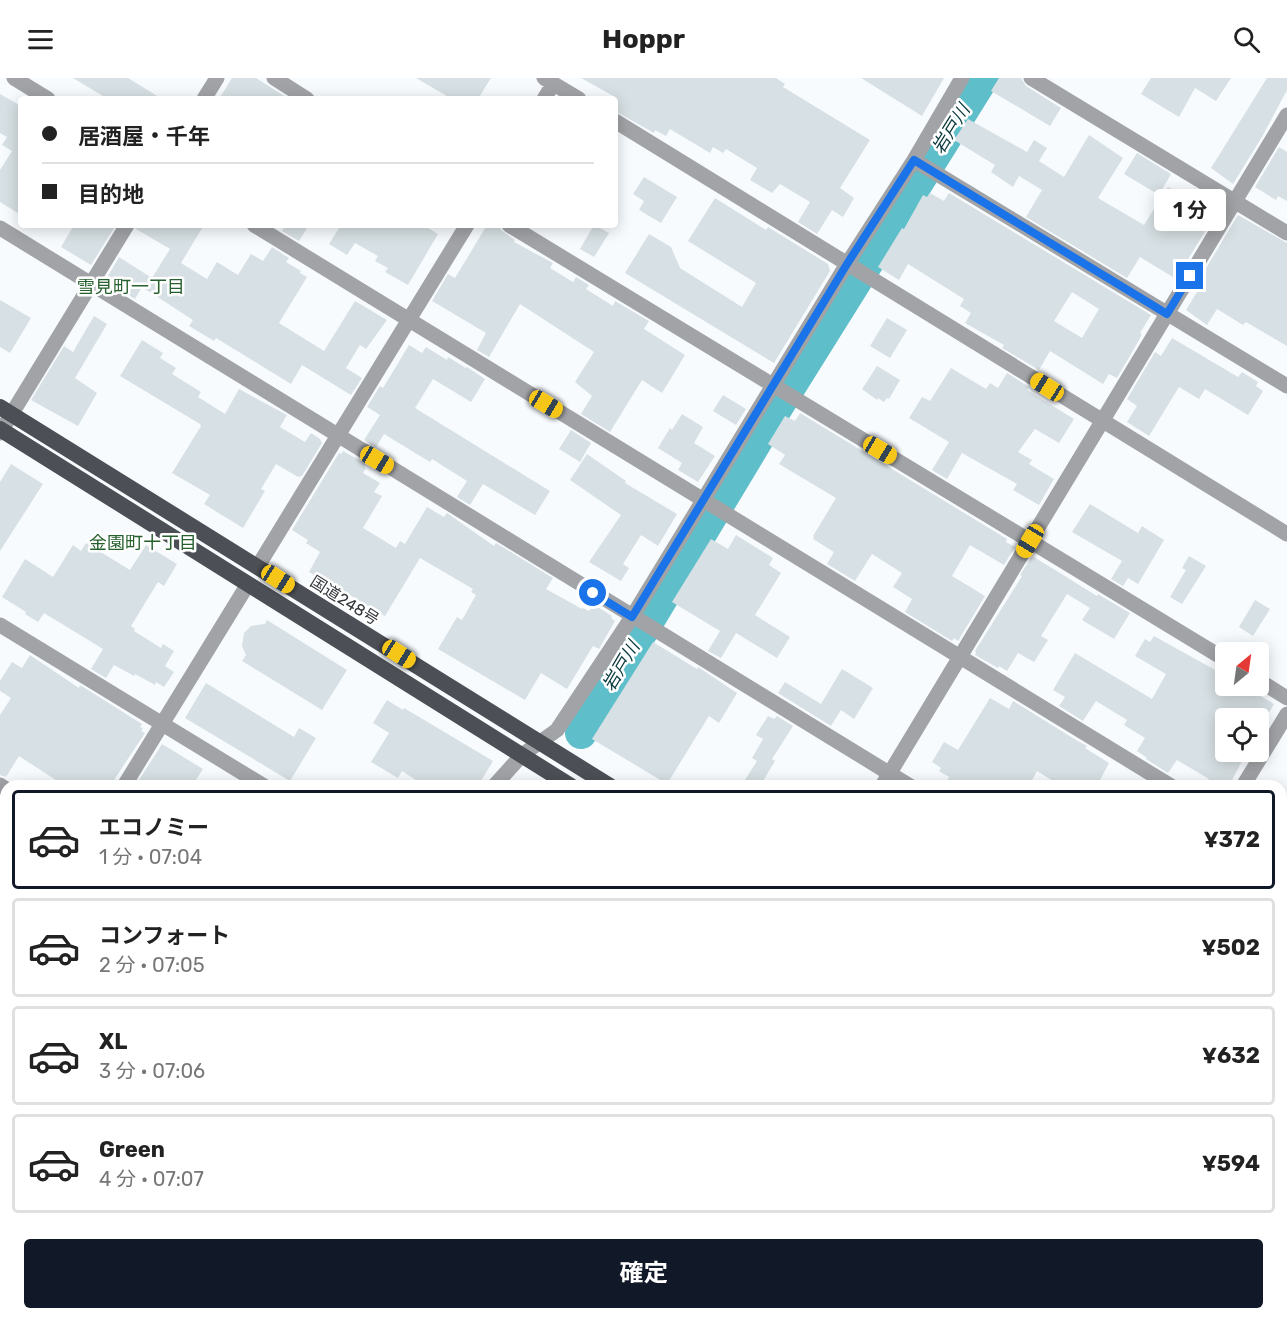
<!DOCTYPE html>
<html lang="ja">
<meta charset="utf-8">
<style>
:root{--surface:#fff;--page:#f2f2f2;--text:#222;--muted:#767676;--line:#e0e0e0;--accent:#111827}
body{margin:0;font-family:Rubik,"Noto Sans JP",sans-serif;background:var(--page);color:var(--text);height:100vh;display:flex;flex-direction:column;font-size:22px;white-space:nowrap}
*{box-sizing:border-box;margin:0}
p{font-size:20px;color:var(--muted)}
.icon{flex:none;width:33px;height:33px;fill:none;stroke:currentColor;stroke-width:2;stroke-linecap:round;stroke-linejoin:round}
.map{position:relative;flex:1;overflow:hidden}
.panel{position:absolute;left:0px;top:702px;width:1287px;height:540px;display:flex;flex-direction:column;background:var(--surface);border-radius:18px 18px 0 0;box-shadow:0 3px 15px #0003}
.panel>*{flex:none}
.banner{position:absolute;left:18px;top:18px;width:600px;height:132px;border-radius:6px;box-shadow:0 3px 15px #0003;display:grid;align-content:center;height:132px;padding:0 24px;background:var(--surface)}
.needle{width:39px;rotate:29deg}
.fabs{position:absolute;left:1215px;top:564px;display:grid;gap:12px}
.fabs a{display:grid;place-items:center;width:54px;height:54px;border-radius:6px;background:var(--surface);box-shadow:0 3px 15px #0003;font-size:30px}
.end{position:absolute;width:27px;height:27px;margin:-14px;border:8px solid #1a73e8;background:#fff;box-shadow:0 0 0 3px #fff}
.from{border-radius:50%}
.bubble{position:absolute;height:42px;border-radius:6px;background:var(--surface);box-shadow:0 3px 15px #0003;font-size:20px;font-weight:700;line-height:42px;text-align:center}
.car{position:absolute;width:18px;height:36px;margin:-18px -9px;border-radius:8px;box-shadow:0 0 4px 2px #0007;background:linear-gradient(#f5c518 24%,#345 0 40%,#f5c518 0 76%,#345 0 86%,#f5c518 0)}
.banner b{display:flex;align-items:center;gap:21px;height:57px;font-size:22px}
.banner b+b{border-top:2px solid var(--line)}
.banner i{width:15px;height:15px;background:var(--text)}
ul{padding:10px 0 0;list-style:none}
li{display:flex;align-items:center;gap:18px;height:99px;margin:0 12px 9px;padding:0 12px;border:3px solid var(--line);border-radius:6px}
li div{flex:1}
li b{display:block;font-size:22px}
li em{font-style:normal;font-weight:700}
li.selected{border-color:var(--accent)}
li>.icon{width:54px;height:54px;stroke-width:1.5}
.button{display:flex;gap:12px;margin-top:auto;padding:12px 24px}
.button a{flex:1;height:69px;border-radius:6px;background:var(--accent);color:#fff;font-size:24px;font-weight:700;line-height:69px;text-align:center}
header{display:flex;justify-content:space-between;align-items:center;height:78px;padding:0 24px;background:var(--surface);font-size:27px;font-weight:700}
.map>svg:first-child{display:block}
</style>
<header><svg class="icon" aria-label="menu" viewBox="0 0 24 24"><path d="M4 6h16M4 12h16M4 18h16"/></svg>Hoppr<svg class="icon" aria-label="search" viewBox="0 0 24 24"><circle cx="10" cy="10" r="6"/><path d="M15 15l6 6"/></svg></header>
<div class="map">
<svg width="1287" height="1242" viewBox="0 0 1287 1242">
<rect width="100%" height="100%" fill="#f8fbfe"/>
<g fill="none" stroke-linecap="round" stroke-linejoin="round">
<!-- river -->
<path stroke="#5ebfca" stroke-width="32" d="M 581,655 L 771,339 L 983,0"/>
</g>
<!-- building -->
<path fill="#d7e0e4" fill-rule="evenodd" d="M 73,0 L 128,0 L 162,21 L 108,21 Z
M 232,0 L 256,0 L 289,21 L 219,21 Z
M 416,0 L 491,0 L 478,21 L 452,21 Z
M 581,0 L 776,0 L 785,6 L 783,9 L 870,62 L 840,110 L 854,120 L 843,139 L 832,132 L 817,156 L 798,144 L 810,124 L 780,106 L 772,115 L 750,102 L 757,90 L 726,71 L 723,75 L 713,69 L 710,75 L 670,51 L 666,58 L 655,52 L 654,55 L 615,33 L 615,19 Z
M 861,0 L 944,0 L 922,38 Z
M 999,0 L 1021,0 L 1026,8 L 1061,30 L 1050,48 L 991,13 Z
M 1151,0 L 1231,0 L 1216,23 L 1195,10 L 1179,39 L 1141,16 Z
M 1267,0 L 1287,0 L 1287,12 L 1262,59 L 1233,106 L 1211,90 Z
M 0,16 L 21,28 L 21,137 L 0,124 L 0,92 L 12,73 L 2,67 L 7,59 L 0,55 Z
M 968,41 L 1027,74 L 1034,62 L 1047,70 L 1039,83 L 1064,99 L 1089,57 L 1123,80 L 1098,120 L 1144,147 L 1168,109 L 1215,137 L 1176,201 L 1140,179 L 1127,200 L 1026,139 L 1042,112 L 1019,98 L 1013,109 L 991,94 L 995,87 L 954,62 Z
M 1279,69 L 1287,74 L 1287,123 L 1278,118 L 1276,122 L 1255,109 Z
M 1137,75 L 1171,96 L 1159,117 L 1124,96 Z
M 644,99 L 677,119 L 661,145 L 639,132 L 644,123 L 633,116 Z
M 930,115 L 944,123 L 949,115 L 1151,237 L 1140,255 L 1142,256 L 1138,264 L 1117,300 L 1109,296 L 1103,306 L 1050,273 L 1039,292 L 1002,270 L 1004,267 L 965,245 L 971,235 L 960,228 L 964,221 L 908,186 L 899,202 L 878,189 L 902,150 L 904,151 L 923,117 L 927,119 ZM 1072,214 L 1099,231 L 1082,260 L 1054,243 Z
M 715,120 L 766,152 L 768,149 L 828,186 L 830,193 L 774,285 L 625,195 L 649,156 L 671,169 L 680,190 L 742,229 L 756,205 L 688,163 Z
M 1238,137 L 1287,165 L 1287,268 L 1246,244 L 1243,247 L 1217,231 L 1207,247 L 1186,232 L 1197,214 L 1193,212 Z
M 74,147 L 116,147 L 91,187 L 61,169 Z
M 137,147 L 204,147 L 181,185 L 207,201 L 217,184 L 238,197 L 251,176 L 263,183 L 272,169 L 289,180 L 286,184 L 301,193 L 300,195 L 307,199 L 279,245 L 324,273 L 355,223 L 387,242 L 366,271 L 360,267 L 346,290 L 362,300 L 351,317 L 302,287 L 291,306 L 216,260 L 214,263 L 189,248 L 193,242 L 142,209 L 135,221 L 110,205 L 108,198 L 119,179 L 152,200 L 170,171 L 136,151 Z
M 286,147 L 309,147 L 299,163 L 282,153 Z
M 341,147 L 423,147 L 438,156 L 408,207 L 385,194 L 388,190 L 375,183 L 378,178 L 355,165 L 347,177 L 329,166 Z
M 487,147 L 499,147 L 501,152 L 515,162 L 514,164 L 553,185 L 550,190 L 573,204 L 576,199 L 589,207 L 586,211 L 613,228 L 615,223 L 649,243 L 644,251 L 685,277 L 662,315 L 642,302 L 610,354 L 581,336 L 592,318 L 575,304 L 594,274 L 520,226 L 489,279 L 477,272 L 486,255 L 432,223 L 448,196 L 455,200 Z
M 594,147 L 609,155 L 594,179 L 580,171 Z
M 0,222 L 31,240 L 10,275 L 0,269 Z
M 94,238 L 107,246 L 75,300 L 97,315 L 78,348 L 31,322 L 64,268 L 73,274 Z
M 887,240 L 907,252 L 890,280 L 870,268 Z
M 1172,260 L 1238,299 L 1242,294 L 1258,304 L 1256,308 L 1263,313 L 1248,337 L 1205,311 L 1199,321 L 1179,309 L 1149,358 L 1127,344 L 1137,328 L 1127,321 L 1155,274 L 1161,278 Z
M 142,262 L 163,275 L 160,280 L 176,290 L 172,296 L 201,314 L 198,319 L 225,336 L 239,311 L 287,337 L 280,349 L 305,364 L 311,355 L 320,361 L 322,365 L 302,398 L 298,399 L 276,386 L 261,411 L 265,413 L 243,450 L 204,426 L 210,417 L 172,395 L 201,348 L 200,346 L 120,298 Z
M 409,267 L 422,275 L 426,269 L 447,282 L 448,279 L 466,290 L 467,289 L 485,301 L 471,324 L 433,301 L 415,330 L 550,413 L 535,437 L 483,406 L 470,427 L 457,419 L 467,403 L 432,381 L 430,384 L 384,356 L 376,369 L 364,362 L 380,337 L 367,329 L 380,308 L 383,310 Z
M 877,288 L 900,302 L 889,321 L 887,320 L 884,324 L 878,320 L 877,322 L 862,311 Z
M 951,290 L 986,311 L 990,305 L 998,310 L 1007,295 L 1029,309 L 1027,312 L 1074,341 L 1059,365 L 1035,351 L 1018,374 L 1032,382 L 1029,386 L 1054,401 L 1039,427 L 1013,412 L 1017,406 L 962,375 L 947,401 L 932,392 L 949,364 L 909,340 L 922,319 L 930,323 Z
M 723,317 L 746,331 L 736,347 L 713,333 Z
M 800,335 L 1007,461 L 1006,464 L 1015,469 L 1004,487 L 970,467 L 952,498 L 985,518 L 958,563 L 954,560 L 952,563 L 905,534 L 912,521 L 893,509 L 902,495 L 872,476 L 855,503 L 827,486 L 834,474 L 813,461 L 814,459 L 813,458 L 836,420 L 779,386 L 785,377 L 768,366 L 785,338 L 795,343 Z
M 682,336 L 703,349 L 694,365 L 715,378 L 698,404 L 678,392 L 682,385 L 658,370 L 670,350 L 672,352 Z
M 571,352 L 591,365 L 580,384 L 559,371 Z
M 343,373 L 366,386 L 364,389 L 366,390 L 363,395 L 380,405 L 374,414 L 382,418 L 363,450 L 396,470 L 400,463 L 405,466 L 427,429 L 444,439 L 447,435 L 494,468 L 496,465 L 553,500 L 546,511 L 582,531 L 583,530 L 589,533 L 593,526 L 612,538 L 611,540 L 615,543 L 599,571 L 593,568 L 567,611 L 541,595 L 525,622 L 438,571 L 457,539 L 462,542 L 476,517 L 471,514 L 473,511 L 420,480 L 385,538 L 348,516 L 346,520 L 324,507 L 326,504 L 309,494 L 320,474 L 306,465 L 308,462 L 292,452 L 339,375 L 341,376 Z
M 587,376 L 626,403 L 625,405 L 677,436 L 658,468 L 641,457 L 623,486 L 629,490 L 621,503 L 589,484 L 621,437 L 570,402 Z
M 11,386 L 43,406 L 0,473 L 0,404 Z
M 1090,426 L 1138,455 L 1142,448 L 1164,462 L 1138,506 L 1128,500 L 1123,508 L 1111,501 L 1122,483 L 1072,454 Z
M 736,457 L 773,480 L 769,487 L 781,495 L 755,537 L 790,559 L 777,580 L 736,555 L 721,580 L 708,573 L 720,553 L 672,524 L 711,461 L 728,471 Z
M 86,465 L 130,492 L 146,467 L 177,486 L 164,508 L 158,504 L 131,548 L 135,551 L 134,553 L 161,570 L 163,566 L 174,573 L 165,588 L 174,594 L 164,609 L 156,604 L 155,607 L 135,596 L 134,598 L 114,587 L 106,600 L 91,591 L 103,571 L 44,535 L 38,544 L 25,536 L 26,534 L 2,519 L 25,481 L 53,499 L 73,467 L 81,473 Z
M 1189,478 L 1206,488 L 1182,526 L 1170,519 L 1186,492 L 1182,490 Z
M 1034,479 L 1097,518 L 1098,516 L 1101,518 L 1130,535 L 1114,561 L 1082,542 L 1090,530 L 1067,516 L 1041,558 L 1048,562 L 1034,584 L 1018,575 L 1007,593 L 999,588 L 998,590 L 975,577 L 976,575 L 975,573 L 1022,498 L 1020,497 L 1031,480 Z
M 1255,522 L 1270,531 L 1253,558 L 1239,549 Z
M 267,542 L 347,592 L 322,632 L 242,583 L 246,577 L 242,568 L 244,555 L 251,548 L 265,546 Z
M 1154,558 L 1226,598 L 1226,608 L 1250,608 L 1252,609 L 1250,612 L 1274,626 L 1266,640 L 1226,640 L 1226,674 L 1230,674 L 1243,681 L 1229,708 L 1205,708 L 1209,701 L 1177,682 L 1168,695 L 1146,681 L 1147,680 L 1137,673 L 1145,660 L 1124,647 L 1127,642 L 1096,623 L 1083,643 L 1059,628 L 1065,619 L 1053,612 L 1075,575 L 1152,621 L 1166,596 L 1135,578 L 1145,561 L 1150,564 Z
M 653,564 L 697,591 L 698,589 L 737,615 L 719,645 L 709,638 L 667,706 L 592,661 Z
M 30,577 L 79,610 L 80,607 L 142,646 L 140,649 L 143,650 L 141,653 L 145,655 L 110,708 L 65,708 L 19,678 L 6,699 L 0,697 L 0,637 L 11,620 L 0,613 L 0,603 L 12,584 L 22,590 Z
M 842,591 L 873,610 L 854,641 L 841,632 L 831,648 L 778,615 L 785,604 L 821,626 Z
M 206,605 L 294,659 L 299,650 L 316,660 L 290,703 L 185,640 Z
M 990,620 L 1009,631 L 1013,623 L 1076,662 L 1087,668 L 1085,670 L 1109,685 L 1097,708 L 1061,708 L 1037,693 L 1029,708 L 944,708 L 949,699 L 939,693 L 941,690 L 932,684 L 944,664 L 958,672 Z
M 387,622 L 403,632 L 404,630 L 493,683 L 478,708 L 425,708 L 402,693 L 398,700 L 371,684 L 389,655 L 373,645 Z
M 768,638 L 774,641 L 777,638 L 793,648 L 772,681 L 775,683 L 760,708 L 741,708 L 757,683 L 752,680 L 763,661 L 756,657 Z
M 162,666 L 203,691 L 192,708 L 142,708 L 137,705 Z"/>
<g fill="none" stroke-linecap="round" stroke-linejoin="round">
<!-- minor -->
<path stroke="#a1a3a6" stroke-width="15" d="M 14,0 L 48,21
M 274,0 L 307,21
M 544,0 L 579,21
M 1031,0 L 1287,155
M 204,21 L 217,0
M 544,21 L 553,6
M 615,43 L 1287,456
M 914,82 L 1287,308
M 254,147 L 1171,708
M 509,147 L 1226,582
M 0,150 L 910,708
M 0,355 L 127,147
M 258,488 L 467,147
M 0,547 L 264,708
M 1258,602 L 1287,620
M 0,707 L 6,711
M 124,708 L 248,506
M 494,708 L 522,677 L 557,652 L 632,539 L 847,186 L 914,82 L 962,0
M 882,708 L 1287,37
M 1243,708 L 1287,636
M 1281,775 L 1287,779
M 0,867 L 6,871
M 0,910 L 6,900
M 1281,934 L 1287,938
M 1281,1072 L 1287,1063
M 14,1236 L 23,1242
M 609,1236 L 619,1242
M 859,1236 L 869,1242
M 1126,1236 L 1136,1242
M 72,1242 L 77,1236
M 1178,1242 L 1181,1236"/>
<!-- tertiary -->
<path stroke="#a1a3a6" stroke-width="15" d="M 0,1044 L 6,1048
M 313,1236 L 323,1242
M 552,1242 L 556,1236"/>
<!-- trunk -->
<path stroke="#4c5056" stroke-width="16" d="M 0,329 L 610,708
M 0,351 L 571,708
M 1281,1119 L 1287,1122
M 1281,1143 L 1287,1147"/>
</g>
<g fill="none" stroke-linecap="round" stroke-linejoin="round">
<!-- route -->
<path stroke="#1a73e8" stroke-width="8" d="M 593,515 L 632,539 L 847,186 L 914,82 L 1167,236 L 1190,198"/>
</g>
<g text-anchor="middle" stroke-width="5" stroke-linejoin="round" paint-order="stroke">
<!-- street labels -->
<g font-size="16" fill="#36393c" stroke="#fff">
<text transform="translate(345 522) rotate(32)" y="6">国道248号</text>
</g>
<!-- water labels -->
<g font-size="18" font-style="italic" fill="#07373c" stroke="#fff">
<text transform="translate(951 51) rotate(-58)" y="6">岩戸川</text>
<text transform="translate(621 588) rotate(-59)" y="6">岩戸川</text>
</g>
<!-- neighbourhood labels -->
<g font-size="18" fill="#26602e" stroke="#fff">
<text x="131" y="215">雪見町一丁目</text>
<text x="143" y="471">金園町十丁目</text>
</g>
</g>
</svg>
<div class="fabs">
<a><svg class="needle" viewBox="-14 -14 28 28"><path d="M0-13l5 13h-10z" fill="#e53935"/><path d="M0 13l5-13h-10z" fill="#767676"/></svg></a>
<a><svg class="icon" aria-label="locate" viewBox="0 0 24 24"><circle cx="12" cy="12" r="6"/><path d="M12 2v4M12 18v4M2 12h4M18 12h4"/></svg></a>
</div>
<i class="end from" style="left:593px;top:515px"></i>
<i class="end" style="left:1190px;top:198px"></i>
<div class="bubble" style="left:1154px;top:111px;width:72px">1 分</div>
<i class="car" style="left:1047px;top:309px;rotate:302deg"></i>
<i class="car" style="left:546px;top:326px;rotate:121deg"></i>
<i class="car" style="left:880px;top:372px;rotate:121deg"></i>
<i class="car" style="left:377px;top:382px;rotate:121deg"></i>
<i class="car" style="left:1030px;top:463px;rotate:211deg"></i>
<i class="car" style="left:278px;top:501px;rotate:122deg"></i>
<i class="car" style="left:399px;top:576px;rotate:122deg"></i>
<div class="banner">
<b><i class="from"></i>居酒屋・千年</b>
<b><i></i>目的地</b>
</div>
<section class="panel">
<ul>
<li class="selected"><svg class="icon" aria-label="car" viewBox="0 0 24 24"><path d="M5 17H2v-5l4-1 3-4h7l3 4 3 1v5h-3M9 17h6M6 11h13"/><circle cx="7" cy="17" r="2"/><circle cx="17" cy="17" r="2"/></svg><div><b>エコノミー</b><p>1 分 · 07:04</p></div><em>¥372</em></li>
<li><svg class="icon" aria-label="car" viewBox="0 0 24 24"><path d="M5 17H2v-5l4-1 3-4h7l3 4 3 1v5h-3M9 17h6M6 11h13"/><circle cx="7" cy="17" r="2"/><circle cx="17" cy="17" r="2"/></svg><div><b>コンフォート</b><p>2 分 · 07:05</p></div><em>¥502</em></li>
<li><svg class="icon" aria-label="car" viewBox="0 0 24 24"><path d="M5 17H2v-5l4-1 3-4h7l3 4 3 1v5h-3M9 17h6M6 11h13"/><circle cx="7" cy="17" r="2"/><circle cx="17" cy="17" r="2"/></svg><div><b>XL</b><p>3 分 · 07:06</p></div><em>¥632</em></li>
<li><svg class="icon" aria-label="car" viewBox="0 0 24 24"><path d="M5 17H2v-5l4-1 3-4h7l3 4 3 1v5h-3M9 17h6M6 11h13"/><circle cx="7" cy="17" r="2"/><circle cx="17" cy="17" r="2"/></svg><div><b>Green</b><p>4 分 · 07:07</p></div><em>¥594</em></li>
</ul>
<div class="button"><a>確定</a></div>
</section>
</div>
